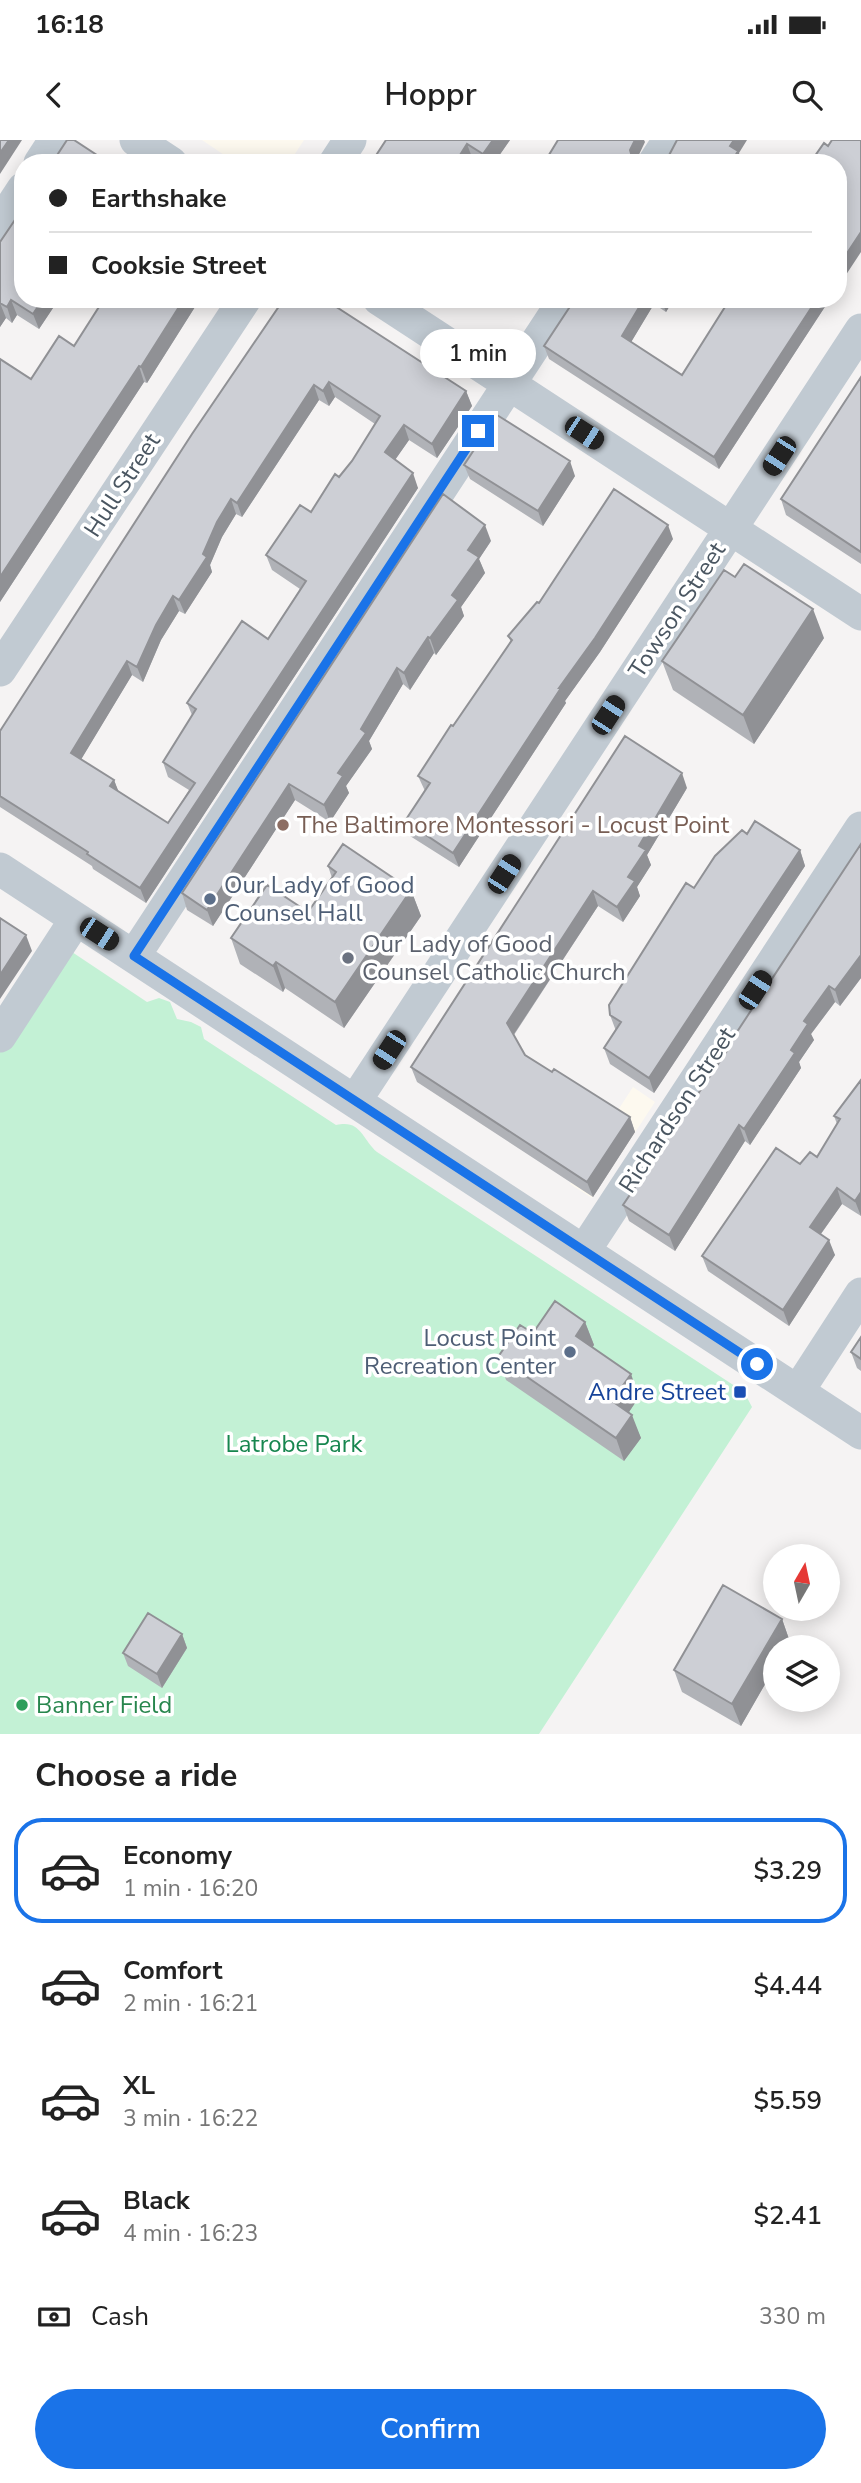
<!DOCTYPE html>
<meta charset="utf-8">
<style>
:root{--surface:#fff;--page:#f2f2f2;--text:#222;--muted:#767676;--line:#e0e0e0;--accent:#1a73e8}
body{margin:0;font-family:"Nunito Sans",sans-serif;background:var(--page);color:var(--text);height:100vh;display:flex;flex-direction:column;font-size:26px;white-space:nowrap}
*{box-sizing:border-box;margin:0}
p{font-size:23px;color:var(--muted)}
.icon{flex:none;width:38px;height:38px;fill:none;stroke:currentColor;stroke-width:2;stroke-linecap:round;stroke-linejoin:round}
.map{position:relative;height:1594px;overflow:hidden}
.drawer{display:flex;flex-direction:column;background:var(--surface);flex:1}
.drawer>*{flex:none}
.guide{position:absolute;left:14px;top:14px;width:833px;height:154px;border-radius:28px;box-shadow:0 4px 18px #0003;display:grid;align-content:center;height:154px;padding:0 35px;background:var(--surface)}
.needle{width:46px;rotate:9deg}
.fabs{position:absolute;left:763px;top:1404px;display:grid;gap:14px}
.fabs a{display:grid;place-items:center;width:77px;height:77px;border-radius:50%;background:var(--surface);box-shadow:0 4px 18px #0003;font-size:35px}
.end{position:absolute;width:32px;height:32px;margin:-16px;border:9px solid #1a73e8;background:#fff;box-shadow:0 0 0 4px #fff}
.from{border-radius:50%}
.bubble{position:absolute;height:49px;border-radius:24px;background:var(--surface);box-shadow:0 4px 18px #0003;font-size:23px;font-weight:600;line-height:49px;text-align:center}
.car{position:absolute;width:21px;height:42px;margin:-21px -10px;border-radius:9px;box-shadow:0 0 5px 2px #0007;background:linear-gradient(#222 24%,#8ab4d8 0 40%,#222 0 76%,#8ab4d8 0 86%,#222 0)}
.guide b{display:flex;align-items:center;gap:24px;height:66px;font-size:26px}
.guide b+b{border-top:2px solid var(--line)}
.guide i{width:18px;height:18px;background:var(--text)}
ul{padding:0;list-style:none}
li{display:flex;align-items:center;gap:21px;height:105px;margin:0 14px 10px;padding:0 21px;border:4px solid transparent;border-radius:28px}
li div{flex:1}
li b{display:block;font-size:26px}
li em{font-style:normal;font-weight:600}
li.selected{border-color:var(--accent)}
li>.icon{width:63px;height:63px;stroke-width:1.5}
h2{padding:0 35px;font-size:32px;line-height:84px}
.pay{display:flex;align-items:center;gap:18px;height:77px;padding:0 35px;font-size:26px}
.pay p{margin-inline-start:auto}
.cta{display:flex;gap:14px;margin-top:auto;padding:14px 35px}
.cta a{flex:1;height:80px;border-radius:42px;background:var(--accent);color:#fff;font-size:28px;font-weight:600;line-height:80px;text-align:center}
.status{display:flex;justify-content:space-between;align-items:center;height:49px;padding:0 35px;background:var(--surface);direction:ltr}
.status svg{height:19px;fill:currentColor}
header{display:flex;justify-content:space-between;align-items:center;height:91px;padding:0 35px;background:var(--surface);font-size:32px;font-weight:600}
.map>svg:first-child{display:block}
</style>
<div class="status"><b>16:18</b><svg viewBox="0 0 49 12"><path d="M0 12V9h3v3zM5 12V6h3v6zM10 12V3h3v9zM15 12V0h3v12zM26 1h20v11H26zM47 4h2v5h-2z"/></svg></div>
<header><svg class="icon" aria-label="back" viewBox="0 0 24 24"><path d="M15 5l-7 7 7 7"/></svg>Hoppr<svg class="icon" aria-label="search" viewBox="0 0 24 24"><circle cx="10" cy="10" r="6"/><path d="M15 15l6 6"/></svg></header>
<div class="map">
<svg width="861" height="1594" viewBox="0 0 861 1594">
<rect width="100%" height="100%" fill="#f5f3f3"/>
<!-- commercial -->
<path fill="#fdf9ef" d="M 202,0 L 304,0 L 289,23 L 236,23 Z
M 633,947 L 655,962 L 592,1058 L 570,1044 Z"/>
<!-- green -->
<path fill="#c3f1d5" d="M 72,812 L 147,862 L 159,858 L 170,862 L 177,879 L 191,882 L 201,887 L 204,899 L 336,985 C 361,979 362,999 377,1012 L 744,1252 L 752,1267 L 539,1594 L 0,1594 L 0,909 Z"/>
<g fill="none" stroke-linecap="round" stroke-linejoin="round">
<!-- minor -->
<path stroke="#c1cad2" stroke-width="33" d="M 136,0 L 171,23
M 40,23 L 55,0
M 335,23 L 350,0
M 654,23 L 669,0
M 0,84 L 23,49
M 379,159 L 861,474
M 0,530 L 245,159
M 0,729 L 861,1293
M 134,816 L 565,159
M 0,896 L 76,779
M 355,961 L 861,190
M 584,1111 L 861,688
M 798,1251 L 861,1154"/>
</g>
<!-- wall -->
<path fill="#b0b2b7" fill-rule="evenodd" d="M 386,0 L 510,0 L 494,23 L 478,23 L 473,20 Z
M 0,102 L 23,159 L 59,159 L 39,189 L 17,175 L 12,183 L 6,178 L 0,187 Z
M 200,159 L 147,243 L 144,242 L 0,462 L 0,219 L 31,239 L 74,206 Z
M 284,159 L 466,251 L 472,266 L 437,318 L 409,300 L 395,320 L 418,348 L 146,763 L 93,729 L 92,726 L 0,667 L 0,591 ZM 335,257 L 375,284 L 352,321 L 311,372 L 266,415 L 272,430 L 300,449 L 268,499 L 187,563 L 192,575 L 163,622 L 168,637 L 189,650 L 168,683 L 118,651 L 114,640 L 81,619 L 132,535 L 143,542 L 161,500 L 179,471 L 185,474 L 212,432 L 210,425 L 222,397 L 236,374 L 242,377 L 319,260 L 329,266 Z
M 575,159 L 674,159 L 666,172 L 654,164 L 631,202 L 682,235 L 730,159 L 830,159 L 719,329 L 549,219 L 544,206 Z
M 861,237 L 861,424 L 786,375 L 781,359 Z
M 464,325 L 575,336 L 543,386 L 470,339 Z
M 673,399 L 600,512 L 565,561 L 566,563 L 459,727 L 410,696 L 405,681 L 425,651 L 418,636 L 511,502 L 508,496 L 539,463 Z
M 491,401 L 479,419 L 485,433 L 461,467 L 464,476 L 436,515 L 434,513 L 410,550 L 403,544 L 369,601 L 372,609 L 346,646 L 349,653 L 330,682 L 295,660 L 213,786 L 187,770 L 182,753 Z
M 824,498 L 754,604 L 673,550 L 662,521 Z
M 687,648 L 647,715 L 651,725 L 637,747 L 640,756 L 623,782 L 598,766 L 514,895 L 525,915 L 552,932 L 630,977 L 635,992 L 593,1057 L 417,942 L 411,927 Z
M 747,694 L 800,710 L 805,726 L 654,953 L 610,924 L 604,908 L 616,891 L 610,875 L 694,748 Z
M 861,704 L 861,838 L 840,866 L 835,862 L 811,894 L 814,900 L 799,922 L 801,928 L 750,1005 L 745,1001 L 675,1111 L 629,1081 L 623,1065 L 730,907 L 729,904 Z
M 328,726 L 411,750 L 421,776 L 344,888 L 285,848 L 283,852 L 240,824 L 231,798 L 308,772 L 332,738 Z
M 861,940 L 861,1076 L 842,1064 L 821,1094 L 835,1115 L 789,1186 L 708,1131 L 702,1116 L 800,1024 L 817,1017 L 837,984 L 834,976 Z
M 585,1182 L 594,1205 L 592,1207 L 639,1257 L 629,1272 L 641,1298 L 624,1321 L 506,1240 L 498,1217 L 533,1193 Z
M 861,1197 L 861,1231 L 857,1228 L 851,1212 Z
M 782,1479 L 790,1502 L 787,1507 L 775,1507 L 775,1527 L 741,1586 L 682,1552 L 674,1530 Z
M 182,1494 L 187,1508 L 162,1548 L 128,1526 L 123,1513 Z"/>
<!-- shaded-wall -->
<path fill="#909195" d="M 9,0 L 22,0 L 0,34 L 0,13 Z
M 493,0 L 510,0 L 494,23 L 486,23 L 483,14 Z
M 635,0 L 644,0 L 645,2 L 635,23 L 634,23 L 630,10 Z
M 734,0 L 747,0 L 739,13 L 743,23 L 731,23 L 730,6 Z
M 467,4 L 473,20 L 471,23 L 455,23 Z
M 861,92 L 861,112 L 838,147 L 838,127 Z
M 43,159 L 59,159 L 39,189 L 33,174 Z
M 184,159 L 200,159 L 147,243 L 141,227 Z
M 644,159 L 652,159 L 654,164 L 627,209 L 622,196 Z
M 661,159 L 674,159 L 666,172 Z
M 817,159 L 830,159 L 719,329 L 714,317 Z
M 11,160 L 17,175 L 12,183 L 7,167 Z
M 0,163 L 6,178 L 0,187 Z
M 139,226 L 144,242 L 0,462 L 0,437 Z
M 329,242 L 335,257 L 329,266 L 323,251 Z
M 314,245 L 319,260 L 242,377 L 237,363 Z
M 466,251 L 472,266 L 437,318 L 432,304 Z
M 404,285 L 409,300 L 390,327 L 385,312 Z
M 570,321 L 575,336 L 543,386 L 538,371 Z
M 413,333 L 418,348 L 146,763 L 140,748 Z
M 231,359 L 236,374 L 222,397 L 210,425 L 212,432 L 185,474 L 179,460 L 203,414 L 217,382 Z
M 485,385 L 491,401 L 479,419 L 485,433 L 461,467 L 464,476 L 436,515 L 430,498 L 452,455 L 468,410 Z
M 668,385 L 673,399 L 600,512 L 565,561 L 566,563 L 459,727 L 453,713 L 559,548 Z
M 173,456 L 179,471 L 161,500 L 143,542 L 137,527 L 156,485 Z
M 813,469 L 824,498 L 754,604 L 743,575 Z
M 428,497 L 434,513 L 410,550 L 404,533 Z
M 127,521 L 132,535 L 76,628 L 71,613 Z
M 397,528 L 403,544 L 369,601 L 372,609 L 346,646 L 349,653 L 330,682 L 324,665 L 338,633 L 361,589 Z
M 682,633 L 687,648 L 647,715 L 651,725 L 637,747 L 640,756 L 623,782 L 617,767 L 639,706 Z
M 114,640 L 120,655 L 110,646 Z
M 289,644 L 295,660 L 213,786 L 207,770 Z
M 800,710 L 805,726 L 654,953 L 649,938 Z
M 411,750 L 421,776 L 344,888 L 335,862 Z
M 593,751 L 598,766 L 512,897 L 507,883 Z
M 26,795 L 32,811 L 0,859 L 0,835 Z
M 861,815 L 861,838 L 840,866 L 835,850 Z
M 276,822 L 285,848 L 283,852 L 273,826 Z
M 829,846 L 835,862 L 811,894 L 814,900 L 799,922 L 801,928 L 750,1005 L 744,989 L 791,910 L 804,881 Z
M 630,977 L 635,992 L 593,1057 L 587,1042 Z
M 739,985 L 745,1001 L 675,1111 L 669,1095 Z
M 837,1048 L 842,1064 L 815,1102 L 810,1087 Z
M 861,1052 L 861,1076 L 855,1061 Z
M 829,1100 L 835,1115 L 789,1186 L 783,1170 Z
M 585,1182 L 594,1205 L 584,1219 L 576,1196 Z
M 631,1234 L 639,1257 L 621,1284 L 612,1261 Z
M 632,1275 L 641,1298 L 624,1321 L 616,1298 Z
M 782,1479 L 790,1502 L 787,1507 L 775,1507 L 775,1527 L 741,1586 L 732,1564 Z
M 182,1494 L 187,1508 L 162,1548 L 157,1534 Z"/>
<!-- building -->
<path fill="#cdcfd5" stroke="#909195" stroke-width="2" fill-rule="evenodd" d="M 0,0 L 9,0 L 0,13 Z
M 67,0 L 74,0 L 109,23 L 52,23 Z
M 386,0 L 493,0 L 483,14 L 467,4 L 455,23 L 371,23 Z
M 558,0 L 635,0 L 630,10 L 633,20 L 636,23 L 544,23 Z
M 677,0 L 734,0 L 730,6 L 738,11 L 731,23 L 663,23 L 666,21 Z
M 832,0 L 861,0 L 861,92 L 838,127 L 838,23 L 810,23 L 824,3 L 828,6 Z
M 23,68 L 23,159 L 43,159 L 33,174 L 11,160 L 7,167 L 0,163 L 0,102 Z
M 104,159 L 184,159 L 141,227 L 139,226 L 0,437 L 0,219 L 31,239 L 59,196 L 74,206 Z
M 284,159 L 324,159 L 466,251 L 432,304 L 404,285 L 385,312 L 413,333 L 140,748 L 87,714 L 88,712 L 0,656 L 0,591 L 192,294 ZM 329,242 L 380,276 L 352,321 L 339,337 L 335,334 L 311,372 L 300,365 L 266,415 L 306,441 L 268,499 L 242,481 L 187,563 L 196,569 L 163,622 L 195,643 L 168,683 L 110,646 L 114,640 L 71,613 L 127,521 L 137,527 L 156,485 L 173,456 L 179,460 L 207,417 L 203,414 L 217,382 L 231,359 L 237,363 L 314,245 L 323,251 Z
M 575,159 L 644,159 L 622,196 L 682,235 L 730,159 L 817,159 L 714,317 L 544,206 Z
M 861,237 L 861,412 L 781,359 Z
M 497,275 L 570,321 L 538,371 L 464,325 Z
M 614,349 L 668,385 L 595,498 L 559,548 L 561,548 L 453,713 L 405,681 L 430,643 L 418,636 L 451,585 L 453,586 L 512,500 L 508,496 L 537,462 L 539,463 Z
M 443,354 L 485,385 L 468,410 L 479,417 L 452,455 L 458,460 L 430,498 L 428,497 L 404,533 L 397,528 L 361,589 L 366,593 L 338,633 L 343,636 L 324,665 L 289,644 L 207,770 L 182,753 Z
M 744,424 L 813,469 L 743,575 L 662,521 L 724,430 L 735,437 Z
M 625,596 L 682,633 L 639,706 L 646,710 L 628,737 L 635,741 L 617,767 L 593,751 L 507,883 L 525,915 L 552,932 L 554,929 L 630,977 L 587,1042 L 411,927 Z
M 755,681 L 800,710 L 649,938 L 604,908 L 621,882 L 610,875 L 609,865 L 686,743 L 694,748 L 715,716 L 742,690 L 747,694 Z
M 343,704 L 411,750 L 335,862 L 276,822 L 273,826 L 231,798 L 267,745 L 308,772 L 336,732 L 328,726 Z
M 861,704 L 861,815 L 835,850 L 829,846 L 804,881 L 808,884 L 791,910 L 795,913 L 744,989 L 739,985 L 669,1095 L 623,1065 L 731,905 L 729,904 L 754,866 Z
M 0,778 L 26,795 L 0,835 Z
M 861,940 L 861,1052 L 855,1061 L 837,1048 L 810,1087 L 829,1100 L 783,1170 L 702,1116 L 776,1008 L 800,1024 L 810,1012 L 817,1017 L 840,979 L 834,976 Z
M 555,1161 L 585,1182 L 576,1196 L 631,1234 L 612,1261 L 632,1275 L 616,1298 L 498,1217 L 520,1185 L 533,1193 Z
M 861,1197 L 861,1219 L 851,1212 Z
M 723,1445 L 782,1479 L 732,1564 L 674,1530 Z
M 148,1473 L 182,1494 L 157,1534 L 123,1513 Z"/>
<g fill="none" stroke-linecap="round" stroke-linejoin="round">
<!-- route -->
<path stroke="#1a73e8" stroke-width="9" d="M 478,291 L 134,816 L 757,1224"/>
</g>
<!-- markers -->
<circle fill="#8d6e63" stroke="#fff" stroke-width="2.5" cx="283" cy="685" r="7"/>
<g fill="#5c6f8a" stroke="#fff" stroke-width="2.5">
<circle cx="210" cy="759" r="7"/>
<circle cx="570" cy="1212" r="7"/>
</g>
<circle fill="#6b7280" stroke="#fff" stroke-width="2.5" cx="348" cy="818" r="7"/>
<rect fill="#1a4fb4" stroke="#fff" stroke-width="2.5" x="733" y="1245" width="14" height="14" rx="3.5"/>
<circle fill="#2e9e5b" stroke="#fff" stroke-width="2.5" cx="22" cy="1565" r="7"/>
<g text-anchor="middle" stroke-width="7" stroke-linejoin="round" paint-order="stroke">
<!-- street labels -->
<g font-size="24" fill="#4a5661" stroke="#fff">
<text transform="translate(122 345) rotate(-57)" y="8">Hull Street</text>
<text transform="translate(677 470) rotate(-57)" y="8">Towson Street</text>
<text transform="translate(677 970) rotate(-57)" y="8">Richardson Street</text>
</g>
<!-- education labels -->
<g font-size="24" fill="#785e54" stroke="#fff" text-anchor="start">
<text x="297" y="693">The Baltimore Montessori - Locust Point</text>
</g>
<!-- service labels -->
<g font-size="24" fill="#4e5e75" stroke="#fff" text-anchor="start">
<text x="224" y="753">Our Lady of Good<tspan x="224" dy="28">Counsel Hall</tspan></text>
<text x="556" y="1206" text-anchor="end">Locust Point<tspan x="556" dy="28">Recreation Center</tspan></text>
</g>
<!-- worship labels -->
<g font-size="24" fill="#5b616d" stroke="#fff" text-anchor="start">
<text x="362" y="812">Our Lady of Good<tspan x="362" dy="28">Counsel Catholic Church</tspan></text>
</g>
<!-- transit labels -->
<g font-size="24" fill="#164399" stroke="#fff" text-anchor="end">
<text x="726" y="1260">Andre Street</text>
</g>
<!-- park labels -->
<g font-size="24" fill="#17864f" stroke="#fff">
<text x="294" y="1312">Latrobe Park</text>
</g>
<!-- leisure labels -->
<g font-size="24" fill="#27864d" stroke="#fff" text-anchor="start">
<text x="36" y="1573">Banner Field</text>
</g>
</g>
</svg>
<div class="fabs">
<a><svg class="needle" viewBox="-14 -14 28 28"><path d="M0-13l5 13h-10z" fill="#e53935"/><path d="M0 13l5-13h-10z" fill="#767676"/></svg></a>
<a><svg class="icon" aria-label="layers" viewBox="0 0 24 24"><path d="M12 4l9 5-9 5-9-5zM3 14l9 5 9-5"/></svg></a>
</div>
<i class="end from" style="left:757px;top:1224px"></i>
<i class="end" style="left:478px;top:291px"></i>
<div class="bubble" style="left:420px;top:189px;width:116px">1 min</div>
<i class="car" style="left:584px;top:293px;rotate:123deg"></i>
<i class="car" style="left:779px;top:316px;rotate:213deg"></i>
<i class="car" style="left:608px;top:575px;rotate:33deg"></i>
<i class="car" style="left:504px;top:734px;rotate:33deg"></i>
<i class="car" style="left:99px;top:794px;rotate:123deg"></i>
<i class="car" style="left:755px;top:850px;rotate:33deg"></i>
<i class="car" style="left:389px;top:910px;rotate:213deg"></i>
<div class="guide">
<b><i class="from"></i>Earthshake</b>
<b><i></i>Cooksie Street</b>
</div>
</div>
<section class="drawer">
<h2>Choose a ride</h2>
<ul>
<li class="selected"><svg class="icon" aria-label="car" viewBox="0 0 24 24"><path d="M5 17H2v-5l4-1 3-4h7l3 4 3 1v5h-3M9 17h6M6 11h13"/><circle cx="7" cy="17" r="2"/><circle cx="17" cy="17" r="2"/></svg><div><b>Economy</b><p>1 min · 16:20</p></div><em>$3.29</em></li>
<li><svg class="icon" aria-label="car" viewBox="0 0 24 24"><path d="M5 17H2v-5l4-1 3-4h7l3 4 3 1v5h-3M9 17h6M6 11h13"/><circle cx="7" cy="17" r="2"/><circle cx="17" cy="17" r="2"/></svg><div><b>Comfort</b><p>2 min · 16:21</p></div><em>$4.44</em></li>
<li><svg class="icon" aria-label="car" viewBox="0 0 24 24"><path d="M5 17H2v-5l4-1 3-4h7l3 4 3 1v5h-3M9 17h6M6 11h13"/><circle cx="7" cy="17" r="2"/><circle cx="17" cy="17" r="2"/></svg><div><b>XL</b><p>3 min · 16:22</p></div><em>$5.59</em></li>
<li><svg class="icon" aria-label="car" viewBox="0 0 24 24"><path d="M5 17H2v-5l4-1 3-4h7l3 4 3 1v5h-3M9 17h6M6 11h13"/><circle cx="7" cy="17" r="2"/><circle cx="17" cy="17" r="2"/></svg><div><b>Black</b><p>4 min · 16:23</p></div><em>$2.41</em></li>
</ul>
<div class="pay"><svg class="icon" aria-label="cash" viewBox="0 0 24 24"><path d="M3 7h18v10H3z"/><circle cx="12" cy="12" r="2"/></svg>Cash<p>330 m</p></div>
<div class="cta"><a>Confirm</a></div>
</section>
